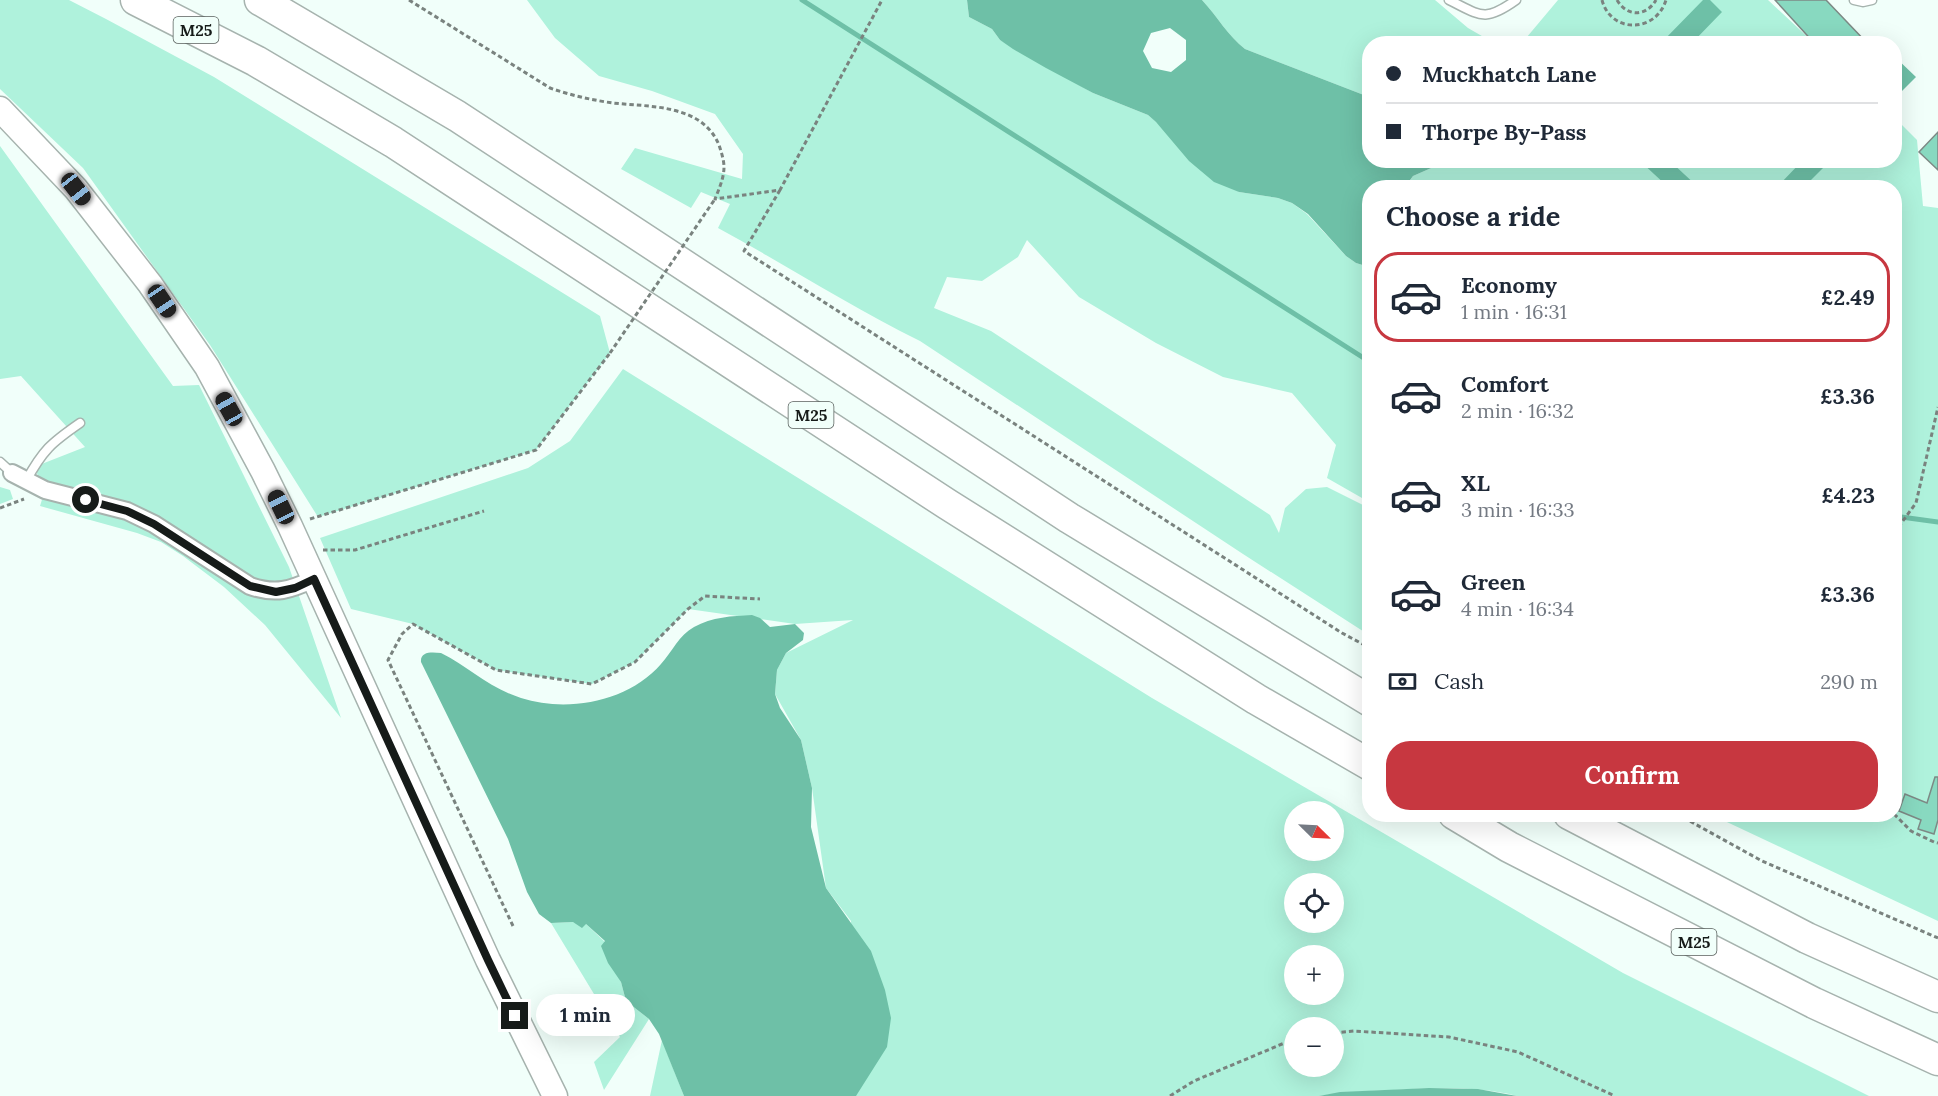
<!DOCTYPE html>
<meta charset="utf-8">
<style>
:root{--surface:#fff;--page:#f2f2f3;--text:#1f2937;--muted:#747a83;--line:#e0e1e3;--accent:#c73740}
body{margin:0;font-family:Lora,serif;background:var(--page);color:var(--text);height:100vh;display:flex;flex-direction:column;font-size:22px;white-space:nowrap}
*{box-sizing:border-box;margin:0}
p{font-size:20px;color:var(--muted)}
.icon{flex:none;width:33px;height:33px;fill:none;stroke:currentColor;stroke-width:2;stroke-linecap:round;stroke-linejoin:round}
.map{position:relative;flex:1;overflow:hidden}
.panel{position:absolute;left:1362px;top:180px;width:540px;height:642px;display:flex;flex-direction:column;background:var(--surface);border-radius:24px;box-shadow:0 6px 24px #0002}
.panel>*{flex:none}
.hud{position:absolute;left:1362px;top:36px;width:540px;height:132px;border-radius:24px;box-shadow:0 6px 24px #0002;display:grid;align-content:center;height:132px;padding:0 24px;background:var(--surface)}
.needle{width:39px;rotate:114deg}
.buttons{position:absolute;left:1284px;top:801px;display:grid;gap:12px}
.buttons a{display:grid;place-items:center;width:60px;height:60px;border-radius:50%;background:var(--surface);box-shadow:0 6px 24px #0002;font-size:30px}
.end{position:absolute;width:27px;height:27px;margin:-14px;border:8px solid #161b19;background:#fff;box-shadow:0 0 0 3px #fff}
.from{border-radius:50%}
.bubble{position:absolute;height:42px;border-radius:21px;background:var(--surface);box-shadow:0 6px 24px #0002;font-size:20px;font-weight:700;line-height:42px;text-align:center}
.car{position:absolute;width:18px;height:36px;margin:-18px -9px;border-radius:8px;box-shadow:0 0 4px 2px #0007;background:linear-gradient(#222 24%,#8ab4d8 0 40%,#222 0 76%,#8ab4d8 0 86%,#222 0)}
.hud b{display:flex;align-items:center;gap:21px;height:57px;font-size:22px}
.hud b+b{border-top:2px solid var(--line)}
.hud i{width:15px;height:15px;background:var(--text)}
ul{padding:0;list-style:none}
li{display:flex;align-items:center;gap:18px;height:90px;margin:0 12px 9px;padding:0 12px;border:3px solid transparent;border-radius:24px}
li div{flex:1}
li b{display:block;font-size:22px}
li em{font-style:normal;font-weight:700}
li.current{border-color:var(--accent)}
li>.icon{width:54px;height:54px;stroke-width:1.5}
h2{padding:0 24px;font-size:27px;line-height:72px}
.pay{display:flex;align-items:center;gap:15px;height:66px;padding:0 24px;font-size:22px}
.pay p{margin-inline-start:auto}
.primary-button{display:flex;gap:12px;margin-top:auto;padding:12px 24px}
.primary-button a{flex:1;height:69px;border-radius:24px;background:var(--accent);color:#fff;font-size:24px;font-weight:700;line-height:69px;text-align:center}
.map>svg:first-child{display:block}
</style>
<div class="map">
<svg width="1938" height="1096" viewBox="0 0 1938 1096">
<rect width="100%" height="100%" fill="#f1fffa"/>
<!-- green -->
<path fill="#aff2dc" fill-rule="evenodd" d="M 0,0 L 69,0 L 106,19 L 214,77 L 600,316 L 610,353 L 536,450 L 318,517 L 210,345 L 83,168 L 0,89 Z
M 527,0 L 967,0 L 969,17 L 992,29 L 1000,40 L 1093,93 L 1148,115 L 1239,192 L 1278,198 L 1292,203 L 1307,214 L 1346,256 L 1356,263 L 1369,267 L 1369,502 L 1327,478 L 1336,445 L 1292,393 L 1223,377 L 1156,343 L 1079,297 L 1027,240 L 1018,257 L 982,281 L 947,277 L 934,308 L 991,331 L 1270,515 L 1279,533 L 1285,508 L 1306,489 L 1327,487 L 1365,506 L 1370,512 L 1369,635 L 1243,554 L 920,341 C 851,307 786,265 718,228 L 730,204 L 701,192 L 691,208 L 621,169 L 635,148 L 742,179 L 743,154 L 715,114 L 652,91 L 599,76 L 555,38 Z
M 1202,0 L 1435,0 L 1468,28 L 1494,43 L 1370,44 L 1369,97 L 1245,49 C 1228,36 1217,16 1202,0 Z
M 1558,0 L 1768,0 L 1814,43 L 1521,44 Z
M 1895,118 L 1917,140 L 1923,206 L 1938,208 L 1938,921 L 1712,815 L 1894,814 L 1894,188 L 1405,188 L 1413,176 L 1438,165 L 1439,161 L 1894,160 Z
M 0,146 L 173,386 L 199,385 L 289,567 L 341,718 L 265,625 L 224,587 L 183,556 L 161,542 L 137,533 L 40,506 L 45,490 L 34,467 L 85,447 L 21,376 L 0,379 Z
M 623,369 L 1152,698 L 1623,973 L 1869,1096 L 1517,1096 C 1477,1086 1434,1088 1393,1090 C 1368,1091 1343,1092 1319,1096 L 856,1096 L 851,921 L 826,888 L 812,788 L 801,740 L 775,694 L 777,670 L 786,653 L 853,620 L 795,624 L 688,609 L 635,662 L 592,684 L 496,670 L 413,624 L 351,609 L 320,538 L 528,468 L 570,441 ZM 1294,812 L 1334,812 L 1334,850 L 1294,850 ZM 1294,884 L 1334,884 L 1334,922 L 1294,922 ZM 1294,956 L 1334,956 L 1334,994 L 1294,994 ZM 1294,1028 L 1334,1028 L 1334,1066 L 1294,1066 Z
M 0,487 L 10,490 L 13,499 L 0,504 Z
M 573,922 L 586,924 L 605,942 L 621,982 L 626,1001 L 649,1019 L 604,1090 L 594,1062 L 620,1037 L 551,923 Z
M 662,1040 L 684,1096 L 650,1096 Z"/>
<!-- water -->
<path fill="#6ec0a7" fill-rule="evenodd" d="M 967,0 L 1202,0 C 1217,16 1228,36 1245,49 L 1369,97 L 1370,160 L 1439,161 L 1438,165 L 1413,176 L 1405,187 L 1370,188 L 1369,267 L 1356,263 L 1346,256 L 1308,214 L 1292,203 L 1278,198 L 1239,192 L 1214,182 L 1189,161 L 1156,122 L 1148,115 L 1093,93 L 1046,68 L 1013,49 L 1000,40 L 992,29 L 969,17 ZM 1170,28 L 1186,40 L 1186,60 L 1171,72 L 1152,68 L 1143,51 L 1151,33 Z
M 1703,0 L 1710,0 L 1722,12 L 1692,43 L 1661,43 Z
M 1894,56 L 1916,77 L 1895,98 L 1894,98 Z
M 1803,160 L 1830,161 L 1804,187 L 1777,187 Z
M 1640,161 L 1670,161 L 1698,187 L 1668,187 Z
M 752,615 L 760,618 L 770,627 L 795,624 L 804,633 L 803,640 L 786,653 L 777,670 L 775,694 L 780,708 L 801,740 L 812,788 L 811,827 L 826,888 L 871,951 L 885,990 L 891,1018 L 887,1047 L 856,1096 L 684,1096 L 659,1034 L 649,1019 L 626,1001 L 621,982 L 608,963 L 601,946 L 605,941 L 586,924 L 582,928 L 573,922 L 551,923 L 539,914 L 527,892 L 508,839 L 421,662 C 420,651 432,652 441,653 C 469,667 489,688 521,698 C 567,713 628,702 661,664 C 672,652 679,635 694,627 C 712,617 732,616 752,615 Z
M 1429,1088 L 1478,1089 L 1517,1096 L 1319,1096 L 1340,1092 Z"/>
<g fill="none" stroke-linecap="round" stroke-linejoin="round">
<!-- stream -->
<path stroke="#6ec0a7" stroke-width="5" d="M 802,0 L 1370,362
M 1894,516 L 1938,522"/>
</g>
<!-- building -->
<path fill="#88d9c0" stroke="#7d8985" stroke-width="1.5" d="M 1775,0 L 1826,0 L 1868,44 L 1815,44 Z
M 1938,132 L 1938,170 L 1919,152 Z
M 1935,777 L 1938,777 L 1938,820 L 1934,834 L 1918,829 L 1921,820 L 1899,811 L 1905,794 L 1927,803 Z"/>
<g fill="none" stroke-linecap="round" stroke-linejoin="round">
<!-- lane casing -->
<g stroke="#a6b3ae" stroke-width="11">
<path id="lane" d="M 1449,0 C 1480,15 1484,23 1516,0
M 1854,0 L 1863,2 L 1872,0
M 0,462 L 12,473
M 26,481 C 43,450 51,443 80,423"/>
</g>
<!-- street casing -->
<g stroke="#a6b3ae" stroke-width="20">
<path id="street" d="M 12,473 L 45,490 L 127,511 L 154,524 L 250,586 C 276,595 290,590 314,579"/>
</g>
<!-- secondary casing -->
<g stroke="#a6b3ae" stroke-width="27">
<path id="secondary" d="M 0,109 L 76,189 L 150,284 L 207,367 L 263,471 L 290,526 L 488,960 L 555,1096"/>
</g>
<!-- highway casing -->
<g stroke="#a6b3ae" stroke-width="33">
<path id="highway" d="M 136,0 L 256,61 L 393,142 L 947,504 L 1256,699 L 1370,765
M 260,0 L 457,116 L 1069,518 L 1370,701
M 1454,814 L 1509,847 L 1814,1003 L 1938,1060
M 1569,814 L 1807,938 L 1938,997"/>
</g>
<!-- path -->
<path stroke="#7a837f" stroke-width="3" stroke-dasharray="4.5 3" stroke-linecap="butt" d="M 409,0 L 550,88 C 570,95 591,100 613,103 C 650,107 702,104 719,145 C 721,151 724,160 724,167 C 724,178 719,189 715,199 L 780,190 L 882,0
M 1602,0 C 1611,34 1656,33 1666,0
M 1617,0 C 1627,17 1646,17 1656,0
M 780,190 L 744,251 L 1342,633 L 1370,648
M 0,508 L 24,499
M 310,519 L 536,450 L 610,353
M 1894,533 L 1916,503 L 1938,407
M 323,550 L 355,550 L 484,511
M 1677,814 L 1762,861 L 1938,938
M 1894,814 L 1911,831 L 1934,842 L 1938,843
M 513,926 L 388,660 L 402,634 L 413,624 L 496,670 L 592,684 L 635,662 L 688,609 L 705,596 L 760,599
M 1334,1033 L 1354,1031 L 1449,1037 L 1518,1052 L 1615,1096
M 1170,1096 L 1194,1081 L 1294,1039"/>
<!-- lane -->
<use href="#lane" stroke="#fff" stroke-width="8"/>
<!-- street -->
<use href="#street" stroke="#fff" stroke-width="16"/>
<!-- secondary -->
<use href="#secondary" stroke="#fff" stroke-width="24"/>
<!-- highway -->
<use href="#highway" stroke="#fff" stroke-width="30"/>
<!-- path-bridge -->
<path stroke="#7a837f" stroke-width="3" stroke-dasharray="4.5 3" stroke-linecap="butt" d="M 610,353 L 715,199"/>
</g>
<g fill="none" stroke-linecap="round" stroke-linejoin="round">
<!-- route -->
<path stroke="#161b19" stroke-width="8" d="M 86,500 L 127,511 L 154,524 L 250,586 L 276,592 L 295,588 L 314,579 L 488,960 L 515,1016"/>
</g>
<g text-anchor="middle" stroke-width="6" stroke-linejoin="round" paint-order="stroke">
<!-- shield labels -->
<g fill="#f1fffa" stroke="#585f5c" stroke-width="1.5">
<rect x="173.5" y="17" width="45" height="26" rx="4.5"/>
<rect x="788.5" y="402" width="45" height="26" rx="4.5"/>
<rect x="1671.5" y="929" width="45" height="26" rx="4.5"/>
</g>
<g font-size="16" font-weight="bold" fill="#161b19">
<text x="196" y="36">M25</text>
<text x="811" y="421">M25</text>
<text x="1694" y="948">M25</text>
</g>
</g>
</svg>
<div class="buttons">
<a><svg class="needle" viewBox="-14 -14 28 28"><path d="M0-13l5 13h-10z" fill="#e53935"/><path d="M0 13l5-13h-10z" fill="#747a83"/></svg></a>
<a><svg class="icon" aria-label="locate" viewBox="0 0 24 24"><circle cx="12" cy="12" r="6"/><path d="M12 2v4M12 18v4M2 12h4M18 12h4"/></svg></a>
<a>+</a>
<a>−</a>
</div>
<i class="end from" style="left:86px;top:500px"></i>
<i class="end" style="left:515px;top:1016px"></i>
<div class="bubble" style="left:536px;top:994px;width:99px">1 min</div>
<i class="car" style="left:76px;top:189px;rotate:142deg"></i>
<i class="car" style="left:162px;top:301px;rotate:146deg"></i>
<i class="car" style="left:229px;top:409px;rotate:331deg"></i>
<i class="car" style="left:281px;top:507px;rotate:334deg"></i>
<div class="hud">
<b><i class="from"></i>Muckhatch Lane</b>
<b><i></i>Thorpe By-Pass</b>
</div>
<section class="panel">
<h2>Choose a ride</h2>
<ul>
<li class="current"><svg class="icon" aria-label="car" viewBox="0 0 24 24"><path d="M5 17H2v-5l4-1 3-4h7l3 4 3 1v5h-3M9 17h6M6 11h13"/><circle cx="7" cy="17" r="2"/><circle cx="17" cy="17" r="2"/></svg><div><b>Economy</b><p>1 min · 16:31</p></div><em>£2.49</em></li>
<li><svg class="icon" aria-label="car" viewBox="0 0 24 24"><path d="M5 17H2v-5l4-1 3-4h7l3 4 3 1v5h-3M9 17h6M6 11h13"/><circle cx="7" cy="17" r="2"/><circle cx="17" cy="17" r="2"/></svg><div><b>Comfort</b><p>2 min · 16:32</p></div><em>£3.36</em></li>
<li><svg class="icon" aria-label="car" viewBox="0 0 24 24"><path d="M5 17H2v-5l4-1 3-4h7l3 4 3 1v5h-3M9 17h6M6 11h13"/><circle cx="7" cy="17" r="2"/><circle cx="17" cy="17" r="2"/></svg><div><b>XL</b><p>3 min · 16:33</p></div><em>£4.23</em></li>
<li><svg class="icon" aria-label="car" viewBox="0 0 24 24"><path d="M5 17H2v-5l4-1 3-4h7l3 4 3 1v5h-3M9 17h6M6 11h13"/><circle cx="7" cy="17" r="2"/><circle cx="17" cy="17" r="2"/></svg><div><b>Green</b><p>4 min · 16:34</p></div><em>£3.36</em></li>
</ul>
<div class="pay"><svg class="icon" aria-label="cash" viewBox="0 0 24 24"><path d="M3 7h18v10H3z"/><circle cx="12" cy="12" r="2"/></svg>Cash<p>290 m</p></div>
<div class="primary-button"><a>Confirm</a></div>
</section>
</div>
